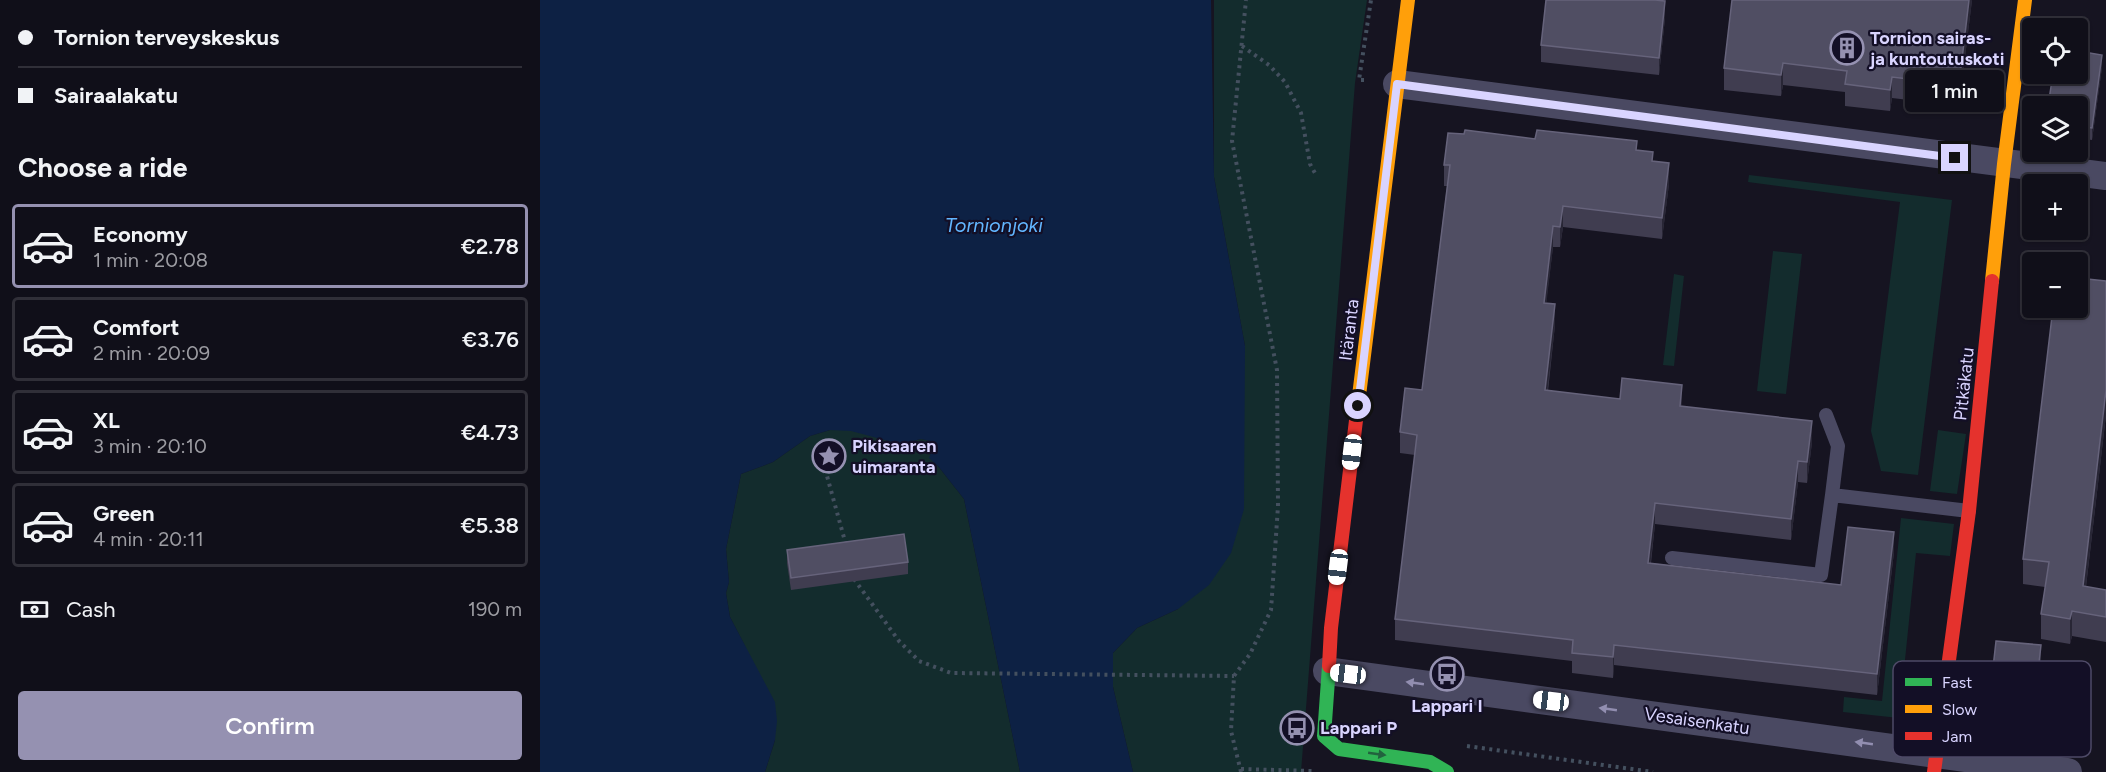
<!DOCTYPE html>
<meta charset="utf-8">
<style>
:root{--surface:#100f19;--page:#1e1d26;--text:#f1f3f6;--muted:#9c9ca2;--line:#302f38;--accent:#9591b1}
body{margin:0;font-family:Figtree,sans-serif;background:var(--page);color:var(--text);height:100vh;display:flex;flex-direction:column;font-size:22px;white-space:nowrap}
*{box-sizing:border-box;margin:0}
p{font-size:20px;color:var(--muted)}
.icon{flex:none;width:33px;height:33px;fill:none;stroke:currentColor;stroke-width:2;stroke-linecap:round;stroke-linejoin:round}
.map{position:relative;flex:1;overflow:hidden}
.drawer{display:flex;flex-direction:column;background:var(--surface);width:540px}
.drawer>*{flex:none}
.guide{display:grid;align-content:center;height:132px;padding:0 18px;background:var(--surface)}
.buttons{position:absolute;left:1482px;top:18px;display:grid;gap:12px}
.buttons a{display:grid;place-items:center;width:66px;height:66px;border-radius:6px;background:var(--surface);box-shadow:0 2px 4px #0004,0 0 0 2px var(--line);font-size:30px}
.end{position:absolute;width:27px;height:27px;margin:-14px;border:8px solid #d9d4ff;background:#111;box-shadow:0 0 0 3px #111}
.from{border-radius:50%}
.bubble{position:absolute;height:42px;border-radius:6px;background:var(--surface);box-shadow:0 2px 4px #0004,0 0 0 2px var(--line);font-size:20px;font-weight:600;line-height:42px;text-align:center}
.car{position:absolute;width:18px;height:36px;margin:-18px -9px;border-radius:8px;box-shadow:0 0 4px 2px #0007;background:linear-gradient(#fff 24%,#345 0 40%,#fff 0 76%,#345 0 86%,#fff 0)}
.guide b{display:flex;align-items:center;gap:21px;height:57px;font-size:22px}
.guide b+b{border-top:2px solid var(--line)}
.guide i{width:15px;height:15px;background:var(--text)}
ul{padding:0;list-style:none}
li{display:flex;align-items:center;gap:18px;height:84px;margin:0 12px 9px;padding:0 6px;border:3px solid var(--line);border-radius:6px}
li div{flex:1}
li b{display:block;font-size:22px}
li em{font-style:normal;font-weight:600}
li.on{border-color:var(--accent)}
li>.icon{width:54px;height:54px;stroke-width:1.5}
h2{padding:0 18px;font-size:27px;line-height:72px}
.pay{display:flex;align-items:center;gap:15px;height:66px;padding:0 18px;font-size:22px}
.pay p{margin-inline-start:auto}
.button{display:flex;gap:12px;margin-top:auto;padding:12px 18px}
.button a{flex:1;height:69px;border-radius:6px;background:var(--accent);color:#fff;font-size:24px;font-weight:600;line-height:69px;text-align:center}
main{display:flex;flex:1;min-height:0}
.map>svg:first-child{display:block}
</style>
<main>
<section class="drawer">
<div class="guide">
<b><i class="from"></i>Tornion terveyskeskus</b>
<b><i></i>Sairaalakatu</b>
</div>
<h2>Choose a ride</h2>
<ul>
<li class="on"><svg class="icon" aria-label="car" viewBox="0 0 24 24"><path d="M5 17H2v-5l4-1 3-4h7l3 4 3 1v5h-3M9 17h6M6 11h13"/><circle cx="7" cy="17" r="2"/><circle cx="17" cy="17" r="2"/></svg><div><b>Economy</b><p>1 min · 20:08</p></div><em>€2.78</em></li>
<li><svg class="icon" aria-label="car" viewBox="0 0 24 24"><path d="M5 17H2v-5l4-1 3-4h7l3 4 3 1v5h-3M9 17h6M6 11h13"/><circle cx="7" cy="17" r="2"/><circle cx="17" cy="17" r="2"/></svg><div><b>Comfort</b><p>2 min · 20:09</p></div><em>€3.76</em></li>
<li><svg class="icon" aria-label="car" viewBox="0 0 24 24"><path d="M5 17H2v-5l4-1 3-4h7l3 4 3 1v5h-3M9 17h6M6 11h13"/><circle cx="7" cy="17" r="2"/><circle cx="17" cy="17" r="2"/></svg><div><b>XL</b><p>3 min · 20:10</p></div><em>€4.73</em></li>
<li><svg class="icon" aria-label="car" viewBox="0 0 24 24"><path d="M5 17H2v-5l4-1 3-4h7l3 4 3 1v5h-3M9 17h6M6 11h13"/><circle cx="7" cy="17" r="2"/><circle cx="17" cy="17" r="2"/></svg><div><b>Green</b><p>4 min · 20:11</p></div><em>€5.38</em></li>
</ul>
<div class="pay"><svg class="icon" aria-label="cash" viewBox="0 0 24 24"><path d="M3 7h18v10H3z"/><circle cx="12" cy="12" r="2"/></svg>Cash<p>190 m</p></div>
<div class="button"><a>Confirm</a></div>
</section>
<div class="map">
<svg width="1566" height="772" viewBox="0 0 1566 772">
<rect width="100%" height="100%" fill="#161421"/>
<!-- green -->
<path fill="#132c2d" d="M 674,0 L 827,0 L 815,83 L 761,772 L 593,772 L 573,687 L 573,653 L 597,628 L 638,609 L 705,346 L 674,177 Z
M 1209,175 L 1412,200 L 1378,475 L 1341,471 L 1331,431 L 1360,202 L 1208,182 Z
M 1233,251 L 1262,254 L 1246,394 L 1217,391 Z
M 1134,274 L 1144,276 L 1134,366 L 1123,365 Z
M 290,430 L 311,430 L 360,444 L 381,439 L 395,441 L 390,458 L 398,466 L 424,499 L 480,772 L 225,772 L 235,740 L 204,644 L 190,617 L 186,593 L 189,582 L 186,549 L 201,474 L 233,462 L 270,436 Z
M 1398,430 L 1426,434 L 1417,494 L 1390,491 Z
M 1361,518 L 1414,524 L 1410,556 L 1376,553 L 1359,718 L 1303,712 L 1304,697 L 1342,701 Z"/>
<!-- water -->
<path fill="#0d2144" d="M 0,0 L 671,0 L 674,177 L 705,346 L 704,509 L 691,553 L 669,585 L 638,609 L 597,628 L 573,653 L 573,687 L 593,772 L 480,772 L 424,499 L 398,466 L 389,458 L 395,442 L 381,439 L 360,444 L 311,431 L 290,430 L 270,436 L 233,462 L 201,474 L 186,549 L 189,582 L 186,593 L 190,617 L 235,702 L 237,721 L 235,740 L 225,772 L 0,772 Z"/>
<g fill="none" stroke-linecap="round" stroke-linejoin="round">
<!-- path -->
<path stroke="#44505f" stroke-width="4" stroke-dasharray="3 4.5" stroke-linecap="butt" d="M 702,46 L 729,65 L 745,82 L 761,113 L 770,164 L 776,175
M 824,80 L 819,80 L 831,0
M 276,457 L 287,476 L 306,545
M 314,579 L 359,641 L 379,661 L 411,673 L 694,676
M 927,746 L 1113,772
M 701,769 L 773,771
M 701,772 L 691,731 L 694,676 L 710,654 L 731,610 L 738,506 L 737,370 L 692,141 L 706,0"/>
<!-- lane -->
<path stroke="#4a4962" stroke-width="14" d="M 1286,415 L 1298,446 L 1292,495 L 1429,511
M 1132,558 L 1281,575 L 1292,495"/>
<!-- street -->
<path stroke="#4a4962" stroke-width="28" d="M 857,84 L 1566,176
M 787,671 L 1528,772"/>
<!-- fast -->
<path stroke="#30b455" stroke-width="14" d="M 789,666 L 784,736 L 799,749 L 890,762 L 907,772"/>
<!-- slow -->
<path stroke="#ff9f0a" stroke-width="14" d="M 1452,281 L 1464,164 L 1485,0
M 817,412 L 868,0"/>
<!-- jam -->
<path stroke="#e5322d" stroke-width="14" d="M 789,666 L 791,628 L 817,412
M 1394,772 L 1429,511 L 1452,281"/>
</g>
<!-- wall -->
<path fill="#403d50" d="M 1432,0 L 1419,106 L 1352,98 L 1350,111 L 1305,106 L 1305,92 L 1243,85 L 1241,96 L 1184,90 L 1184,68 Z
M 1125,18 L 1119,75 L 1001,62 L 1001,45 Z
M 1562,67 L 1552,140 L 1538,138 L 1538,106 Z
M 924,134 L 1097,150 L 1113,161 L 1129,184 L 1122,239 L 1023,227 L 1020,247 L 1013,247 L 1006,303 L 1015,325 L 1008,391 L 1142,406 L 1272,442 L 1267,483 L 1258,482 L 1251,540 L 1115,524 L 1111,563 L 1301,585 L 1354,552 L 1337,695 L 1074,665 L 1073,678 L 1032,673 L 1032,661 L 855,640 L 855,619 L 875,455 L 860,453 L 860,432 L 882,390 L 907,186 L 904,186 L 904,165 Z
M 1566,281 L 1566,415 L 1546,587 L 1566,590 L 1566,642 L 1532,636 L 1530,644 L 1501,639 L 1501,614 L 1505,587 L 1483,584 L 1483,559 Z
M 247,550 L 368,562 L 368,574 L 251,590 L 247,563 Z
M 1501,658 L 1493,730 L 1448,725 L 1448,713 Z"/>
<!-- shaded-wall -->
<path fill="#282635" d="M 1429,0 L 1432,0 L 1419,106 L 1419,85 Z
M 1125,1 L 1125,18 L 1119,75 L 1119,58 Z
M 1562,55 L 1562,67 L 1552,140 L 1552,128 Z
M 1243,63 L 1243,85 L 1241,96 L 1241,75 Z
M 1352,77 L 1352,98 L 1350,111 L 1350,90 Z
M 1129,163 L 1129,184 L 1122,239 L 1122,218 Z
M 1023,206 L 1023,227 L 1020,247 L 1020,227 Z
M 1013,226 L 1013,247 L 1004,324 L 1004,303 Z
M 1015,304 L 1015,325 L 1005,411 L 1005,390 Z
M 1142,385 L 1142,406 L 1140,427 L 1140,406 Z
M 1566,390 L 1566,415 L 1543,611 L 1543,586 Z
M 1272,421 L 1272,442 L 1267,483 L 1267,462 Z
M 1258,461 L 1258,482 L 1251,540 L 1251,519 Z
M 1115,503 L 1115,524 L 1108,584 L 1108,563 Z
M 1354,532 L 1354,552 L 1337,695 L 1337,674 Z
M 1532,611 L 1532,636 L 1530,644 L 1530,619 Z
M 1074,645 L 1074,665 L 1073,678 L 1073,657 Z
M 1501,645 L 1501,658 L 1493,730 L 1493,717 Z"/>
<!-- building -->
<path fill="#504e63" stroke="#66637b" stroke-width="1.5" d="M 1006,0 L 1115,0 L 1125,1 L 1119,58 L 1001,45 Z
M 1192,0 L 1429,0 L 1419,85 L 1352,77 L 1350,90 L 1305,84 L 1307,71 L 1243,63 L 1241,75 L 1184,68 Z
M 1538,51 L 1562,55 L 1552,128 L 1538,126 L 1538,106 L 1508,106 L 1513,74 L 1538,74 Z
M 925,130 L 995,139 L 997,130 L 1097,141 L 1096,150 L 1113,152 L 1112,161 L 1129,163 L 1122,218 L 1023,206 L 1020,227 L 1013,226 L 1004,303 L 1015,304 L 1005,390 L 1080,399 L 1082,378 L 1142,385 L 1140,406 L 1272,421 L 1267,462 L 1258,461 L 1251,519 L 1115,503 L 1108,563 L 1301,585 L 1308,527 L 1354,532 L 1337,674 L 1074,645 L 1073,657 L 1032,653 L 1033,640 L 855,619 L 877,435 L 860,432 L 865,388 L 882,390 L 910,165 L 904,165 L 908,133 L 924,134 Z
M 1538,278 L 1566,281 L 1566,390 L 1543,586 L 1566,590 L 1566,617 L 1532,611 L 1530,619 L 1501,614 L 1509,562 L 1483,559 L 1513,308 L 1538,308 Z
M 364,534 L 368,562 L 251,578 L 247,550 Z
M 1456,641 L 1501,645 L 1493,717 L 1448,713 Z"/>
<!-- one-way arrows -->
<defs><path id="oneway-solid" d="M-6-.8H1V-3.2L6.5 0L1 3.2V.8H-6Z" transform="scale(1.5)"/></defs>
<g fill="#928eb0">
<use href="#oneway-solid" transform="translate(875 683) rotate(-172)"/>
<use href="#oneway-solid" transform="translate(1068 709) rotate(-172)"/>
<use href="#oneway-solid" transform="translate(1324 743) rotate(-172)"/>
</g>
<use fill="#22623e" href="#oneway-solid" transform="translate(837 754) rotate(8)"/>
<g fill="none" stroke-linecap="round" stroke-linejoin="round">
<!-- route -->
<path stroke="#d9d4ff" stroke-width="8" d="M 818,406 L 857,84 L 1415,158"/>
</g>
<!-- icons -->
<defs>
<g id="building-ring" transform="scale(1.725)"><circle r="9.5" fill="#130f26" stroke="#9591b1" stroke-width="1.5"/><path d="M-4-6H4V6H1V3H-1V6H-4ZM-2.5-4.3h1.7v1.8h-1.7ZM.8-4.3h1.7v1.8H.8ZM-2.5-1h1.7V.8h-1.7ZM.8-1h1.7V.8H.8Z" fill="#9591b1"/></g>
<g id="sight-ring" transform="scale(1.725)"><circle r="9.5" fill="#130f26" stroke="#9591b1" stroke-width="1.5"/><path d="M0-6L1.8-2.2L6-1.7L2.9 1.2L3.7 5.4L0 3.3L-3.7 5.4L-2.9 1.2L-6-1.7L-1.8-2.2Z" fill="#9591b1"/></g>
<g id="bus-ring" transform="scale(1.725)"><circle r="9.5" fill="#130f26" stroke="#9591b1" stroke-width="1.5"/><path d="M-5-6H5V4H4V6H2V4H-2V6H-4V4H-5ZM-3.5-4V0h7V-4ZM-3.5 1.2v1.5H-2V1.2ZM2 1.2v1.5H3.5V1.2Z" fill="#9591b1"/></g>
</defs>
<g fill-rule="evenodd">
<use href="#building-ring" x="1307" y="48"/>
<use href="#sight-ring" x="289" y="456"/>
<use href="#bus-ring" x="907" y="674"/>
<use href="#bus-ring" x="757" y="728"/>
</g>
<g text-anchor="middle" stroke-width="4.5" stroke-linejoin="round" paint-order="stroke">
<!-- poi labels -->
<g font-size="18" font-weight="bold" fill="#d9d4ff" stroke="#130f26" text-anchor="start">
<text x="1330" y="44">Tornion sairas-<tspan x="1330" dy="21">ja kuntoutuskoti</tspan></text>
<text x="312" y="452">Pikisaaren<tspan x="312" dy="21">uimaranta</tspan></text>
<text x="907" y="712" text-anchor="middle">Lappari I</text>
<text x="780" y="734">Lappari P</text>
</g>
<!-- street labels -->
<g font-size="18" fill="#d9d4ff" stroke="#130f26">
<text transform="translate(809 330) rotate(-83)" y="6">Itäranta</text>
<text transform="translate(1424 384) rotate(-84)" y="6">Pitkäkatu</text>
<text transform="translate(1157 721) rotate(8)" y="6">Vesaisenkatu</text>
</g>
<!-- water labels -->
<g font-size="20" font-style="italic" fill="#62b6ff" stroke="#130f26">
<text x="454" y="232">Tornionjoki</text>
</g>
</g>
<!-- legend -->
<rect x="1353" y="661" width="198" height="96" rx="9" fill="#130f26" stroke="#4e4a67" stroke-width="1.5"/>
<rect x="1365" y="678" width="27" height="8" fill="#30b455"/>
<rect x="1365" y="705" width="27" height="8" fill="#ff9f0a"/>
<rect x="1365" y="732" width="27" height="8" fill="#e5322d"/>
<g font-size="16" fill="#d9d4ff">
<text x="1402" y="688">Fast</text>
<text x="1402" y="715">Slow</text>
<text x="1402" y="742">Jam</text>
</g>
</svg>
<div class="buttons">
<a><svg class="icon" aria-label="locate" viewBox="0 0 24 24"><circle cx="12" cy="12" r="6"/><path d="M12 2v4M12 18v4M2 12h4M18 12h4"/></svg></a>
<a><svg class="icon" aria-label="layers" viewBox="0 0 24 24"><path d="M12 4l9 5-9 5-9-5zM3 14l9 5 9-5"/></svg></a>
<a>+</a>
<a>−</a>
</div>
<i class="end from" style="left:818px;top:406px"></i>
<i class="end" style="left:1415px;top:158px"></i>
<div class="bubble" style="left:1365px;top:70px;width:99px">1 min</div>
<i class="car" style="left:812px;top:452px;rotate:187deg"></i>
<i class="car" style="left:798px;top:567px;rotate:187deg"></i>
<i class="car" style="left:808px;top:674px;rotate:277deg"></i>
<i class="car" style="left:1011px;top:701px;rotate:277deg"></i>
</div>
</main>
